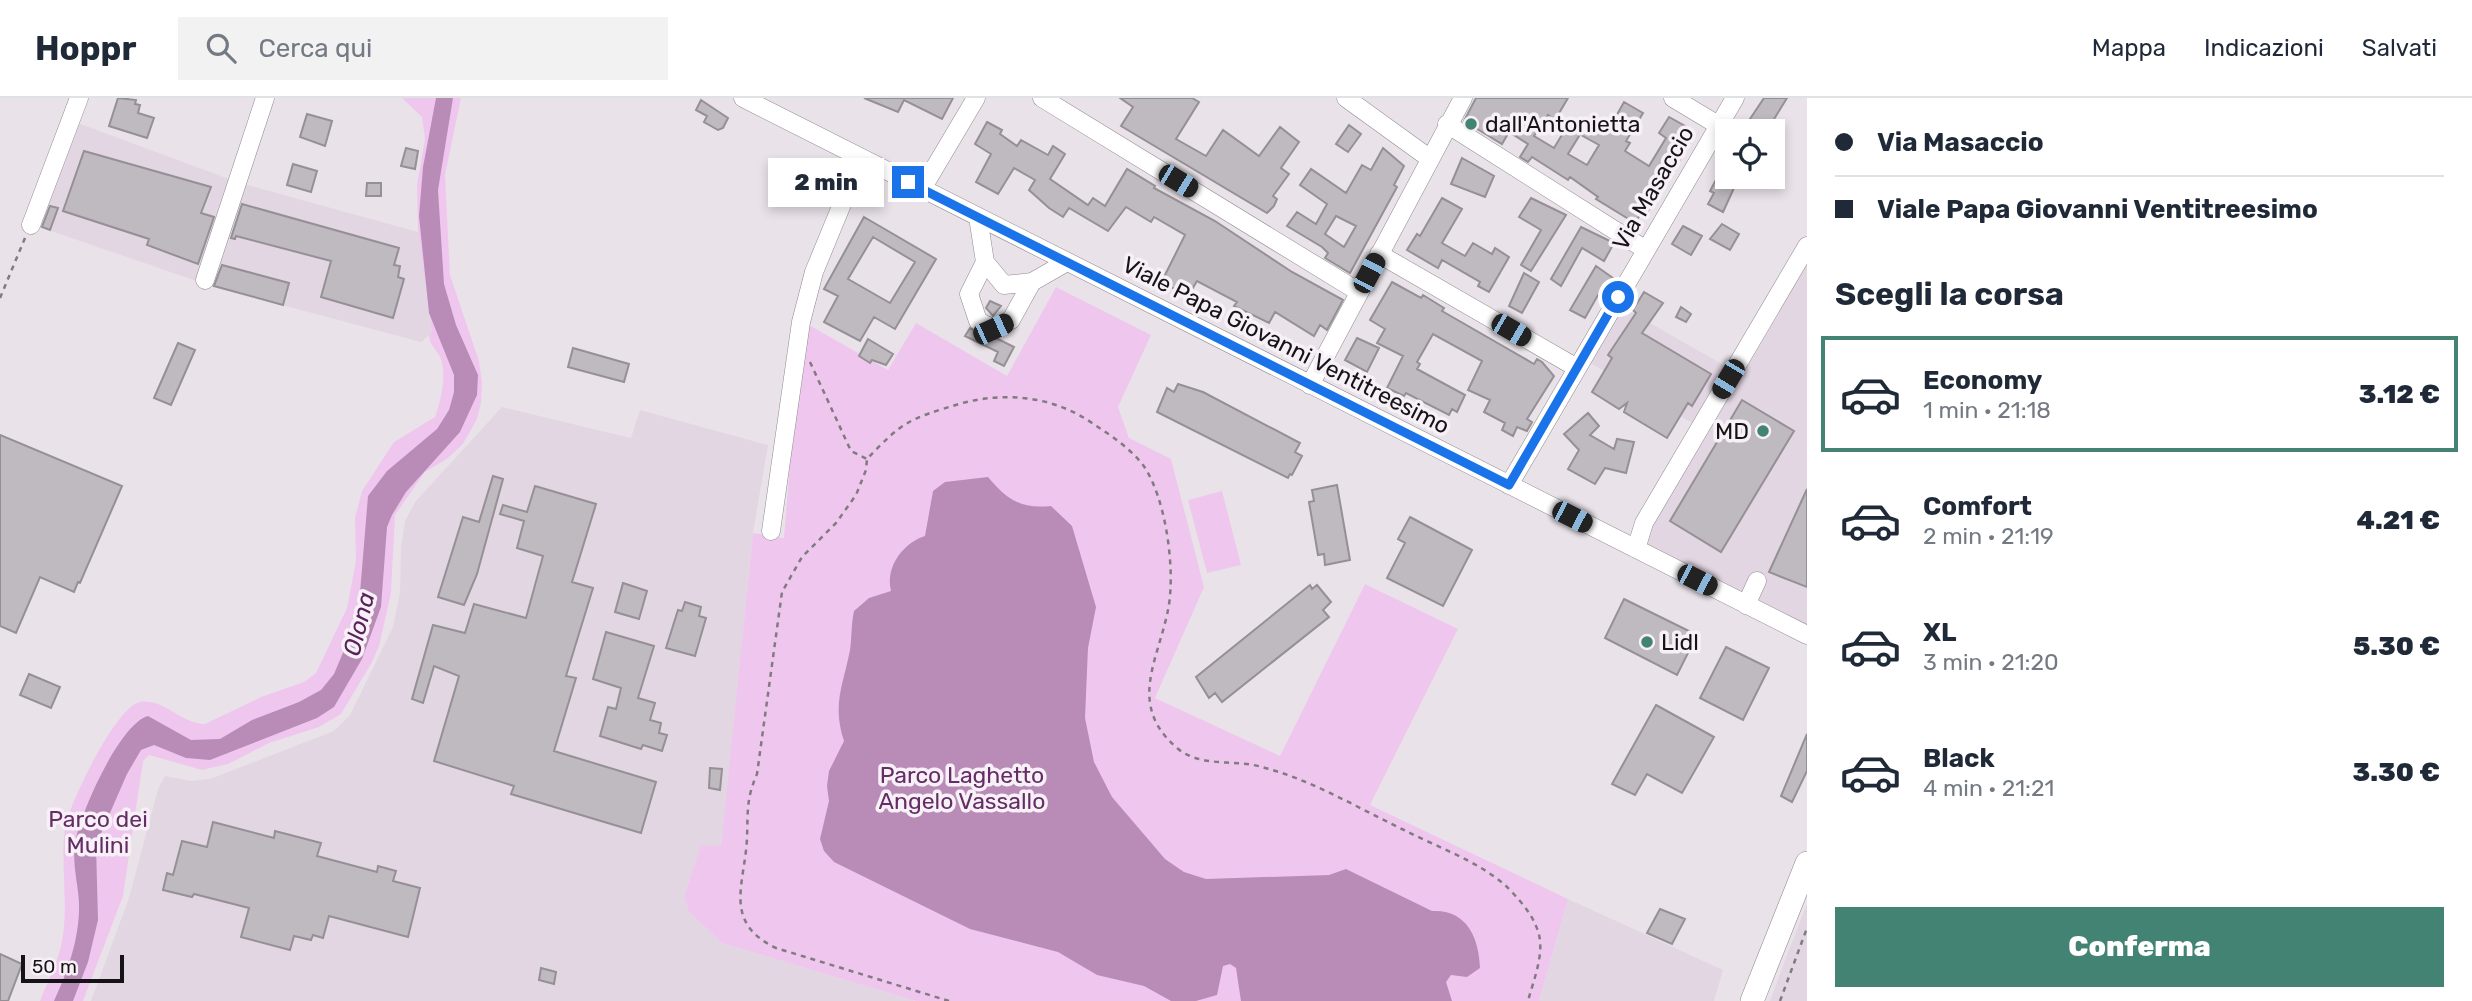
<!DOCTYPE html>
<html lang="it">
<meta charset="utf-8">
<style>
:root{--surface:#fff;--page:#f2f2f3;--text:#1f2937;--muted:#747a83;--line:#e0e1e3;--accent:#428373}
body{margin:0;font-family:Rubik,sans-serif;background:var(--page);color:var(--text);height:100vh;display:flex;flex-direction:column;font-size:26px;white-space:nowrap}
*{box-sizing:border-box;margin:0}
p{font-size:23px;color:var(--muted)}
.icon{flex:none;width:38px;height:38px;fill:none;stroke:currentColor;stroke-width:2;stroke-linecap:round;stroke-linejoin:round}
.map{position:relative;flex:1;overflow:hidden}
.details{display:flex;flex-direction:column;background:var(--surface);width:665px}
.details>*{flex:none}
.top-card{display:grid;align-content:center;height:154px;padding:0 28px;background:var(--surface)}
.tools{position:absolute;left:1715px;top:21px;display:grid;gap:14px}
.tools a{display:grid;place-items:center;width:70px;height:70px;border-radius:0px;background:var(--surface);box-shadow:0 4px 10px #0003;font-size:35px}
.scale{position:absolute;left:21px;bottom:18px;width:103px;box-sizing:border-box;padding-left:7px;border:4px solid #151315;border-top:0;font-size:19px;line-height:24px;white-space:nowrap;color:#151315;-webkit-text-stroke:5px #f7f0f6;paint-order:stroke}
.end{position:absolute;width:32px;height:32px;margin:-16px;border:9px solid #1a73e8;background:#fff;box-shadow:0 0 0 4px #fff}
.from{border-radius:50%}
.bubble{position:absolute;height:49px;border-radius:0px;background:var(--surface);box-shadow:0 4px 10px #0003;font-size:23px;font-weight:800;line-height:49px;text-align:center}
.car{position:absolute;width:21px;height:42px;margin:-21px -10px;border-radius:9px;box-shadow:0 0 5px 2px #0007;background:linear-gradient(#222 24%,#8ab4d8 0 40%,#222 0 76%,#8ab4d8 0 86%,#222 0)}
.top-card b{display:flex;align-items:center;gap:24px;height:66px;font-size:26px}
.top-card b+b{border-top:2px solid var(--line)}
.top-card i{width:18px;height:18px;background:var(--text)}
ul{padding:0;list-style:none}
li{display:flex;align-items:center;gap:21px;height:116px;margin:0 14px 10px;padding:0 14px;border:4px solid transparent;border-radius:0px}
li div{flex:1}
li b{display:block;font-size:26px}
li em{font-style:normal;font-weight:800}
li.on{border-color:var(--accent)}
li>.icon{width:63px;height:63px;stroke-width:1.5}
h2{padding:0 28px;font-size:32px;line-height:84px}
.button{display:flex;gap:14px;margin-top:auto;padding:14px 28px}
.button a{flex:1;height:80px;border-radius:0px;background:var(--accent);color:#fff;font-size:28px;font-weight:800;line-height:80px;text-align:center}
header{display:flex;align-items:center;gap:42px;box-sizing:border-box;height:98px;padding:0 35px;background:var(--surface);border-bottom:2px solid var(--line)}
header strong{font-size:33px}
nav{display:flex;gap:38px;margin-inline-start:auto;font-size:24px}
.search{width:490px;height:63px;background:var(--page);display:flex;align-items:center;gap:18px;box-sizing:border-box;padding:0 24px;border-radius:0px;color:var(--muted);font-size:26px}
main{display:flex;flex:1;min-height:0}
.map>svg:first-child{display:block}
</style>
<header>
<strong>Hoppr</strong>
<div class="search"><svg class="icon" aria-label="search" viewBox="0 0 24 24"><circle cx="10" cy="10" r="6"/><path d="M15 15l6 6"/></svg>Cerca qui</div>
<nav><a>Mappa</a><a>Indicazioni</a><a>Salvati</a></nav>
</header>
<main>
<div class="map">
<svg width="1807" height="903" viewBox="0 0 1807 903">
<rect width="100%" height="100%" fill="#e9e3e9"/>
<!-- built -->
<path fill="#e2d6e2" d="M 64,20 L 240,85 L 418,134 L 432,235 L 421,244 L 211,188 L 22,123 Z
M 1807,148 L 1807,537 L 1636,451 Z
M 1617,206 L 1732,272 L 1699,329 L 1585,262 Z
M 502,309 L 631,340 L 640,312 L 768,347 L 753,435 L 721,749 L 701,748 L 684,799 L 689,814 L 722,845 L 916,903 L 91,903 L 129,800 L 158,691 L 165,678 L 191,683 L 210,681 L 334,633 L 350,617 L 393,529 L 400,494 L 401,450 L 405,423 L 415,404 Z
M 1568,801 L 1723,872 L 1714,903 L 1539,903 Z
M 1807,806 L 1807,903 L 1770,903 L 1787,857 Z"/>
<!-- green -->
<path fill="#efc7ee" d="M 402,0 L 461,0 L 445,77 L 450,177 L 479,263 L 482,284 L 481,305 L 477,321 L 463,346 L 448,360 L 425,374 L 395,417 L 391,495 L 379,548 L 371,566 L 341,616 L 319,629 L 269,645 L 228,666 L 202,672 L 149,657 L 143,663 L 123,798 L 83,903 L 40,903 C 48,882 58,865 62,843 C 69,805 60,768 65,730 C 69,706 116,608 140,604 C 164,600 181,626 205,626 L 261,599 L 304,584 L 316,575 L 347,510 L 356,463 L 355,420 L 362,393 L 394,344 L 435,319 C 441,302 448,274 439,257 C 434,249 430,247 429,237 L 432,234 L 418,134 L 417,87 L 425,41 L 422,19 Z
M 1056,189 L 1151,237 L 1118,309 L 1129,340 L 1171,361 L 1204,489 L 1155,600 L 1280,658 L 1365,486 L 1458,531 L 1370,707 L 1568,801 L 1539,903 L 916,903 L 722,845 L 689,814 L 684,799 L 701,747 L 721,748 L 753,435 L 784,440 L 791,353 L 809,227 L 888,272 L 916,225 L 1007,278 Z
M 1222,393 L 1241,467 L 1207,475 L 1188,402 Z"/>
<!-- water -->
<path fill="#b98cb8" d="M 436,0 L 453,0 L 438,92 L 444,186 L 456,227 L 478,277 L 477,297 L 460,334 L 406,394 L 392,417 L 387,429 L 381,509 L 362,561 L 334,609 L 317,620 L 210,662 L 186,660 L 154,647 L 141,652 L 127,676 L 96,747 L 98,822 L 88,864 L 73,903 L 54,903 C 68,873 80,839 79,805 C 78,785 72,765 75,746 C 79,717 120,625 148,618 L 191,642 L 220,641 L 252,622 L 299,604 L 321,592 L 334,576 L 358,519 L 368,398 L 387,373 L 437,331 L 449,312 L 454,294 L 454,277 L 429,215 L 419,118 L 423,69 Z
M 988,379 C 1007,402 1021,411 1051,408 L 1072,428 L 1096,509 L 1088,550 L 1085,620 L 1094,664 L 1112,699 L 1165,761 L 1184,774 L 1206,781 L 1329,777 L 1346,771 L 1432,813 C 1467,811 1479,840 1480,870 L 1467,879 L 1451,877 L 1446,884 L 1452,903 L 1241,903 L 1236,870 L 1230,866 L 1223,868 L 1217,897 L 1196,903 L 1171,903 L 1144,888 L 1097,877 L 1058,854 L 970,831 L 834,764 L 824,753 L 820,741 L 829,703 L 827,688 L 829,673 L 844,643 C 832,606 843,588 850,552 C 852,539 851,526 854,513 L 869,500 L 891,493 C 885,469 903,445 925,438 L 933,393 L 945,384 Z"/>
<!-- building -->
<path fill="#bfbabf" stroke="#959095" stroke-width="2" fill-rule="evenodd" d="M 118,0 L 136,2 L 135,6 L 140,7 L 138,15 L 154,20 L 147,40 L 109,28 Z
M 864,0 L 953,0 L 942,21 L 904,2 L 898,14 Z
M 1120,0 L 1192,0 L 1199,4 L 1176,41 L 1206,58 L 1223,32 L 1259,58 L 1280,29 L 1299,44 L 1281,70 L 1289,76 L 1273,98 L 1277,101 L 1274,108 L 1267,115 L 1121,28 L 1133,9 Z
M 1476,0 L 1568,0 L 1555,22 L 1548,17 L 1534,38 L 1554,50 L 1571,22 L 1584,30 L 1568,56 L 1587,67 L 1599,47 L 1581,37 L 1593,18 L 1610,29 L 1624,4 L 1643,15 L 1626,43 L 1630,45 L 1625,53 L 1649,68 L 1666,40 L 1659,35 L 1669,19 L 1687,29 L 1685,32 L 1693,39 L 1678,65 L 1671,61 L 1659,82 L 1664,84 L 1644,120 L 1640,117 L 1635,125 L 1596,101 L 1598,99 L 1570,79 L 1568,82 L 1532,59 L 1528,64 L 1520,59 L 1528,46 L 1509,34 L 1502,46 L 1464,23 Z
M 1764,0 L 1787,0 L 1771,26 L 1784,33 L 1742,33 Z
M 701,2 L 728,20 L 723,30 L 718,32 L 704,24 L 707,18 L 696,12 Z
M 307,16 L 332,23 L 325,48 L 300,39 Z
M 987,24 L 1002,32 L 1000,36 L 1017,48 L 1021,42 L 1048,57 L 1053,48 L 1065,56 L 1050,81 L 1088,107 L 1093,100 L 1105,108 L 1127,71 L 1155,88 L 1154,90 L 1215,123 L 1292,174 L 1343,202 L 1327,232 L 1320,227 L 1314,238 L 1275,214 L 1269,225 L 1234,208 L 1237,204 L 1197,183 L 1191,193 L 1178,188 L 1176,192 L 1162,183 L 1185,137 L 1154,119 L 1151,124 L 1126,109 L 1108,133 L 1069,110 L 1063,119 L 1049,110 L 1029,92 L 1035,82 L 1014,70 L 998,96 L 976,84 L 991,56 L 975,46 Z
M 1349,27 L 1361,36 L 1348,54 L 1336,46 Z
M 406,50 L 418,53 L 415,71 L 401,68 Z
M 1383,50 L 1404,68 L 1394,87 L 1397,89 L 1350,175 L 1325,160 L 1328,155 L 1322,149 L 1287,128 L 1297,114 L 1316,126 L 1327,106 L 1300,87 L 1311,71 L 1346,95 L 1362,67 L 1371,72 ZM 1336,118 L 1356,128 L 1344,149 L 1325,136 Z
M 84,53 L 211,89 L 201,115 L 214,119 L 198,166 L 147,147 L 149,141 L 63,113 Z
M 1462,60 L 1494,78 L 1485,99 L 1451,86 Z
M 1727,61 L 1727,79 L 1739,79 L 1723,114 L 1708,106 L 1714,95 L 1710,93 Z
M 293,66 L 317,73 L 311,94 L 287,87 Z
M 367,85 L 381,85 L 381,98 L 366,98 Z
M 1442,100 L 1462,111 L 1442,145 L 1465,158 L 1473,145 L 1492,156 L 1495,150 L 1509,159 L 1489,194 L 1478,188 L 1480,184 L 1442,162 L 1438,170 L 1407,152 L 1417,136 L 1420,138 Z
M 1531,100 L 1566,117 L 1531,173 L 1521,167 L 1541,132 L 1519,119 Z
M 242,106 L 399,150 L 394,167 L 400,168 L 398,179 L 404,181 L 393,220 L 321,199 L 331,163 L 236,138 L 235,141 L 231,140 Z
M 50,108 L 58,110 L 50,132 L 42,129 Z
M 864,119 L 936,161 L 895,231 L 874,219 L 860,243 L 824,224 L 838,198 L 824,191 ZM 873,139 L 915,164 L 890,205 L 848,181 Z
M 1722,126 L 1739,136 L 1730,152 L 1710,141 Z
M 1683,128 L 1702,138 L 1691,157 L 1672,146 Z
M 1581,129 L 1614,145 L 1604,163 L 1582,150 L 1561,188 L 1551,181 Z
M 222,167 L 289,185 L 283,207 L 214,188 Z
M 1596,168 L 1613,180 L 1602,199 L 1598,197 L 1585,220 L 1570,212 Z
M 1524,175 L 1539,184 L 1522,215 L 1509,208 Z
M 1392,184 L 1421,200 L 1423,197 L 1444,210 L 1442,213 L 1534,266 L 1537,261 L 1542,264 L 1554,278 L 1527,321 L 1532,324 L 1527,333 L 1517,329 L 1513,338 L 1502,332 L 1505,325 L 1484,314 L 1490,302 L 1468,292 L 1482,263 L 1433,236 L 1417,264 L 1420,266 L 1417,271 L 1465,297 L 1457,314 L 1452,311 L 1449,317 L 1406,295 L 1404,298 L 1387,290 L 1403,258 L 1377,245 L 1385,231 L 1370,222 Z
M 1644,194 L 1663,205 L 1642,235 L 1711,276 L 1692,308 L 1688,305 L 1667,340 L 1624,314 L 1627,305 L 1619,311 L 1592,294 L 1612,260 L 1608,257 L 1636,215 L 1633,212 Z
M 990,203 L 1001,208 L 993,218 L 986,210 Z
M 1681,209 L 1691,216 L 1686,224 L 1676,219 Z
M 970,230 L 988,241 L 998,241 L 1014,249 L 1004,268 L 994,263 L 998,254 L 965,238 Z
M 1357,240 L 1379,250 L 1367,274 L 1345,262 Z
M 868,241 L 893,256 L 886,267 L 872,262 L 870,265 L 859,258 Z
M 178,245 L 195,252 L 171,307 L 154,300 Z
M 573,250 L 629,266 L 624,284 L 568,269 Z
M 1178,286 L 1203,294 L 1300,345 L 1295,354 L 1302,358 L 1292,377 L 1290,376 L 1288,380 L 1157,314 L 1167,290 L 1174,294 Z
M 1742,302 L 1794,333 L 1721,454 L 1670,423 Z
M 1588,315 L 1599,328 L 1590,337 L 1614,351 L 1617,341 L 1634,344 L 1626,375 L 1605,370 L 1595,386 L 1568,371 L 1579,352 L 1564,336 Z
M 0,337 L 122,388 L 80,485 L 78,484 L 74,494 L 40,479 L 16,535 L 0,528 Z
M 493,378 L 503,381 L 477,476 L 464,507 L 438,499 L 463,419 L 479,424 Z
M 1337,387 L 1350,462 L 1325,467 L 1324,456 L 1318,457 L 1309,404 L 1314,403 L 1312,392 Z
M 535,388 L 596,406 L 572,484 L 593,490 L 566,578 L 576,580 L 554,653 L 656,684 L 641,735 L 511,696 L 514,688 L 434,663 L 459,578 L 434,568 L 423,605 L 412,601 L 433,527 L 465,535 L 474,506 L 526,520 L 543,458 L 517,450 L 524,423 L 500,416 L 503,407 L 527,414 Z
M 1807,391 L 1807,489 L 1769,474 Z
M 1410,419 L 1472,452 L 1443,508 L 1387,480 L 1405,445 L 1398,441 Z
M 623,485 L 647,493 L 639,521 L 615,514 Z
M 1310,487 L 1312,491 L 1317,487 L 1331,504 L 1323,512 L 1329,519 L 1222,604 L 1215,595 L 1209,600 L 1196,579 Z
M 1624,501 L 1697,537 L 1677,577 L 1605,540 Z
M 685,504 L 701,509 L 699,518 L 706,520 L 695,558 L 666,550 L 678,512 L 682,513 Z
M 606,534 L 654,548 L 638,600 L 655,605 L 650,622 L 661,625 L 659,635 L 667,637 L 662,653 L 643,647 L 641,651 L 600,638 L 608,609 L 616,611 L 621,590 L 593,581 Z
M 1726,549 L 1769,570 L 1743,622 L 1700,600 Z
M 29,576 L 60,589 L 51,610 L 20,597 Z
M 1656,607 L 1714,639 L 1682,695 L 1647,676 L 1635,697 L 1612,686 Z
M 1807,636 L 1807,673 L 1792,704 L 1781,698 Z
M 710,670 L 722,671 L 720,692 L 709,690 Z
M 213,724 L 274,740 L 275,733 L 321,745 L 317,758 L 377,774 L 378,768 L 396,773 L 393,783 L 420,790 L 408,839 L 329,818 L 323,840 L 313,837 L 311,842 L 294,838 L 290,852 L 241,839 L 249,810 L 194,796 L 192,799 L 163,792 L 167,775 L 173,777 L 182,743 L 207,749 Z
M 1660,811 L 1685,821 L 1672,846 L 1647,835 Z
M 0,856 L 22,866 L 8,903 L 0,903 Z
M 541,870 L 556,874 L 554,886 L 539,882 Z"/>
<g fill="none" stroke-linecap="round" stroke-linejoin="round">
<!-- minor casing -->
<g stroke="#8f898f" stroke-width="19">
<path id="minor" d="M 743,0 L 1807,537
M 1042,0 L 1359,194
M 1346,0 L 1429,60
M 1673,0 L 1718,27
M 1447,26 L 1646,152
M 922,91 L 976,0
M 978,119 L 985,164 L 1004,187 L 1032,184 L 1067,164
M 31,127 L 79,0
M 1379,156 L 1577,270
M 985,164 L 969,196 L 978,223 L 993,231 L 1011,222 L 1032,184
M 205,182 L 265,0
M 1310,287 L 1463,0
M 1509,387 L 1735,0
M 771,433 L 801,224 L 814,174 L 861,60
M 1636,451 L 1644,425 L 1807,148
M 1746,507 L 1757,483"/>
</g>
<!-- major casing -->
<g stroke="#8f898f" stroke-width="24">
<path id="major" d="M 1752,903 L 1807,765"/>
</g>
<!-- path -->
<path stroke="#7f7b7f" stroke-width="2.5" stroke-dasharray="5 5" stroke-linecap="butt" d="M 0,200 L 25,140
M 810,264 L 851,353 L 867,361
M 949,903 L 776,850 C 722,824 745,786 747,740 C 748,714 746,701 757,676 L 782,494 L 802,459 L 836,425 L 856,397 L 866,372 L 867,361 C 903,323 909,321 959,306 C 1004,293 1053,298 1092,325 C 1110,337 1129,349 1143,367 C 1166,399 1176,473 1168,512 C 1158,563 1127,607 1177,650 C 1200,670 1235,661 1262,669 C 1312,682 1358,710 1404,732 C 1437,749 1478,763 1506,788 C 1517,799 1530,813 1536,828 C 1547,851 1534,880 1528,903
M 1780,903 L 1807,830"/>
<!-- minor -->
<use href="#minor" stroke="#fff" stroke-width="18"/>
<!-- major -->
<use href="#major" stroke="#fff" stroke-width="23"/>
</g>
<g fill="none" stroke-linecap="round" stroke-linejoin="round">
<!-- route -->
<path stroke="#1a73e8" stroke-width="9" d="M 908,84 L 1509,387 L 1618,199"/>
</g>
<!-- markers -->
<g fill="#428373" stroke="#f7f0f6" stroke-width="2.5">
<circle cx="1471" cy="26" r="7"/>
<circle cx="1763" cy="333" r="7"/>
<circle cx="1647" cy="544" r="7"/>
</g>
<g text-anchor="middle" stroke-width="7" stroke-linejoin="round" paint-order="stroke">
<!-- poi labels -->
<g font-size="23" fill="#151315" stroke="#f7f0f6" text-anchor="start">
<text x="1485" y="34">dall'Antonietta</text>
<text x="1749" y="341" text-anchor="end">MD</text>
<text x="1661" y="552">Lidl</text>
</g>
<!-- street labels -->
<g font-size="23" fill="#151315" stroke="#f7f0f6">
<text transform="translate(1653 90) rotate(-60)" y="8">Via Masaccio</text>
<text transform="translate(1286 247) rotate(27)" y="8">Viale Papa Giovanni Ventitreesimo</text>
</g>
<!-- park labels -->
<g font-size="23" fill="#642d65" stroke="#f7f0f6">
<text x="962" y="685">Parco Laghetto<tspan x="962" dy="26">Angelo Vassallo</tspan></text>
<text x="98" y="729">Parco dei<tspan x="98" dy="26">Mulini</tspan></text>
</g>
<!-- water labels -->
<g font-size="24" font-style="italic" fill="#592159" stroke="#f7f0f6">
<text transform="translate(359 526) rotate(-76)" y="8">Olona</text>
</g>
</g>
</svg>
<div class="tools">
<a><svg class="icon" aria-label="locate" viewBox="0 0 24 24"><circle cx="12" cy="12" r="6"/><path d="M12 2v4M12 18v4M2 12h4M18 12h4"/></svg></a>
</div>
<div class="scale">50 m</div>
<i class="end from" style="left:1618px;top:199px"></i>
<i class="end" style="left:908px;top:84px"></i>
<div class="bubble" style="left:768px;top:60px;width:116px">2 min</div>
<i class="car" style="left:1178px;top:83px;rotate:121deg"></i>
<i class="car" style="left:1369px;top:175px;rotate:28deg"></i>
<i class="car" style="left:993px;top:231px;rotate:65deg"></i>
<i class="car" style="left:1511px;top:232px;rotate:120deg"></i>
<i class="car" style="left:1728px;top:281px;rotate:211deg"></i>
<i class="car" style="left:1572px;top:419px;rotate:117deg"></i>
<i class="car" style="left:1697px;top:482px;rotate:117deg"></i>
</div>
<section class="details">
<div class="top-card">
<b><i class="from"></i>Via Masaccio</b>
<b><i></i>Viale Papa Giovanni Ventitreesimo</b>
</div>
<h2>Scegli la corsa</h2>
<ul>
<li class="on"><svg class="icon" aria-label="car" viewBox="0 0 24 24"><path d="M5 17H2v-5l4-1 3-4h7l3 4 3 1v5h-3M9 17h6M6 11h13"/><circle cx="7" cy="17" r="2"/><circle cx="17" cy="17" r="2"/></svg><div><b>Economy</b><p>1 min · 21:18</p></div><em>3.12 €</em></li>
<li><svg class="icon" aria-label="car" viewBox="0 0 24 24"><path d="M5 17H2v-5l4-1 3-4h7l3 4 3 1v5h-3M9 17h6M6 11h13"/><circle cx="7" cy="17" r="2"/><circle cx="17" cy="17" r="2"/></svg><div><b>Comfort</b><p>2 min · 21:19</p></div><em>4.21 €</em></li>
<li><svg class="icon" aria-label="car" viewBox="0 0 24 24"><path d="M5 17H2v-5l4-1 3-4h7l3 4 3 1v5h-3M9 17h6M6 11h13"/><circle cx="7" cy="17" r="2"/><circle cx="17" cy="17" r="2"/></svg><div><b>XL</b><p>3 min · 21:20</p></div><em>5.30 €</em></li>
<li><svg class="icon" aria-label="car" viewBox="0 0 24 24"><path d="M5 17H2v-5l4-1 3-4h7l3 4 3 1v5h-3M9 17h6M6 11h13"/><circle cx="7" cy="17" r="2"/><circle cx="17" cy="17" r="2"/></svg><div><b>Black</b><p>4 min · 21:21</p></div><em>3.30 €</em></li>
</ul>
<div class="button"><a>Conferma</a></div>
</section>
</main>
